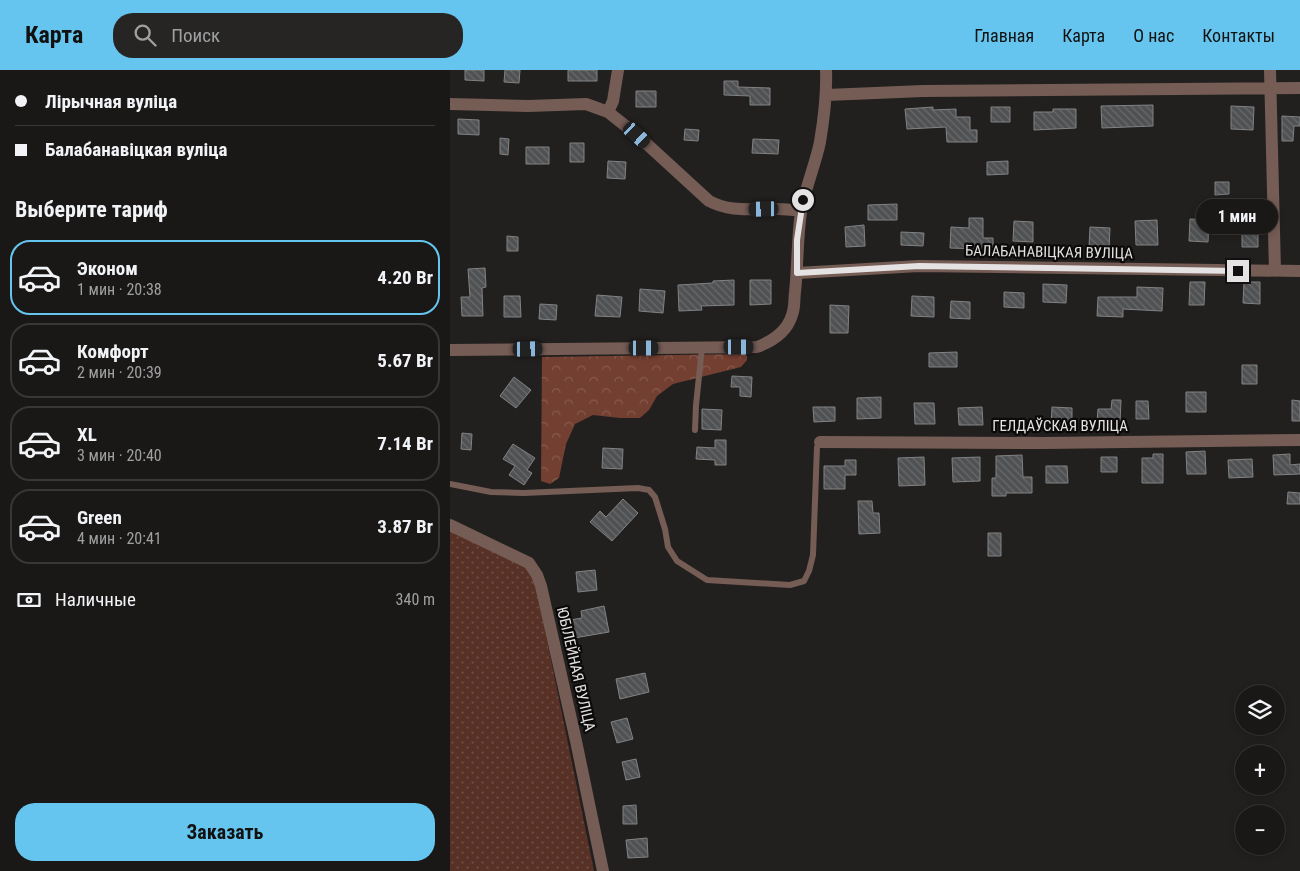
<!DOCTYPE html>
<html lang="ru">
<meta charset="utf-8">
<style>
:root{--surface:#1a1817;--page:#272524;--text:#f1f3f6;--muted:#9fa0a1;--line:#383736;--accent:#65c5ee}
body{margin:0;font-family:"Roboto Condensed",sans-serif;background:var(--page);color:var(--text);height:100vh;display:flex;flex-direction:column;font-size:19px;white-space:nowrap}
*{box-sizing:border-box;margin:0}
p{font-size:16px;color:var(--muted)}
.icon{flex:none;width:28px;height:28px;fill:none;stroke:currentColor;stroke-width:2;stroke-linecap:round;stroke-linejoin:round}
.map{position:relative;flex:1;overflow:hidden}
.drawer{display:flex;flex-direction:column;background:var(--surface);width:450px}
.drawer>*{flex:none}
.hud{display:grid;align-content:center;height:110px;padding:0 15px;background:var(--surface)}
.buttons{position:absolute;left:785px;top:615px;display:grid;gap:10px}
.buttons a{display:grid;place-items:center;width:50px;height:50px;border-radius:50%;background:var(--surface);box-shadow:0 2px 8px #0003,0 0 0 1px var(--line);font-size:25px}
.end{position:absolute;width:22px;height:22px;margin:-11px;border:6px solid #e4e2e2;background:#111;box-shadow:0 0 0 2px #111}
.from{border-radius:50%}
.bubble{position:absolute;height:35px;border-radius:18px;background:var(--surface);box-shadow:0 2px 8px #0003,0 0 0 1px var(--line);font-size:16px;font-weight:700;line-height:35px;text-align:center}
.car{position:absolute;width:15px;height:30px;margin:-15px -8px;border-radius:6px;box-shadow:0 0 4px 1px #0007;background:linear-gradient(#222 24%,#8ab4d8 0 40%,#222 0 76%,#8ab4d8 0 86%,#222 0)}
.hud b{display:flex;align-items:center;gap:18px;height:48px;font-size:19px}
.hud b+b{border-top:1px solid var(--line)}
.hud i{width:12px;height:12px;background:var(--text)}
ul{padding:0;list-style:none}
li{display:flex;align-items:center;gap:15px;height:75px;margin:0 10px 8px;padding:0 5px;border:2px solid var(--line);border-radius:20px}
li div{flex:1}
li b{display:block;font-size:19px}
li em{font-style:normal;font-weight:700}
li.on{border-color:var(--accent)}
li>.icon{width:45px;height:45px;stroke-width:1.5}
h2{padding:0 15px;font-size:22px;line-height:60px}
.pay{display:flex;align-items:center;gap:12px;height:55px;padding:0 15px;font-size:19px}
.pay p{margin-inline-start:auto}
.primary-button{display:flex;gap:10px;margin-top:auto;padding:10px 15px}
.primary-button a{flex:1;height:58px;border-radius:20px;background:var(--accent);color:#111;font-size:20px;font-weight:700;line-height:58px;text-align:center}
header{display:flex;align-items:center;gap:30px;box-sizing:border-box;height:70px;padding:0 25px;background:var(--accent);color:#111}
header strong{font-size:24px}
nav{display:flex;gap:28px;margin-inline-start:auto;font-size:18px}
.search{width:350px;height:45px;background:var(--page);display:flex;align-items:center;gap:12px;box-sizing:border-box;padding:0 18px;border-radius:20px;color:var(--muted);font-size:19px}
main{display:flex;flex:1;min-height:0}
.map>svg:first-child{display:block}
</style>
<header>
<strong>Карта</strong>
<div class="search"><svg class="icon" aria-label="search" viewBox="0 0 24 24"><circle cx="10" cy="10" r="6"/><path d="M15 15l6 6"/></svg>Поиск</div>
<nav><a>Главная</a><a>Карта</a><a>О нас</a><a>Контакты</a></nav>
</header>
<main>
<section class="drawer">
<div class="hud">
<b><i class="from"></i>Лірычная вуліца</b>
<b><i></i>Балабанавіцкая вуліца</b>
</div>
<h2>Выберите тариф</h2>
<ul>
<li class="on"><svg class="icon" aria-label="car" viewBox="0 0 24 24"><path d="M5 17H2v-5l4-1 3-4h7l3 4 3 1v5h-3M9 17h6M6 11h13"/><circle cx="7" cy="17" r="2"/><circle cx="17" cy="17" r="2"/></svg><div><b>Эконом</b><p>1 мин · 20:38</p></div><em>4.20 Br</em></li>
<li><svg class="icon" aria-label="car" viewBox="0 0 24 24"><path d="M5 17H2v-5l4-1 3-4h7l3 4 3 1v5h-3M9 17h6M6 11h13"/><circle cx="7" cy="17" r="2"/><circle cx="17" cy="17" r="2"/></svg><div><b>Комфорт</b><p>2 мин · 20:39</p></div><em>5.67 Br</em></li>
<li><svg class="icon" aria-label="car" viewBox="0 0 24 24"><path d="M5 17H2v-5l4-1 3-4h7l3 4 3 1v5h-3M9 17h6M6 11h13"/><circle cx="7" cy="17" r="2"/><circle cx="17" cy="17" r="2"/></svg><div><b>XL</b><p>3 мин · 20:40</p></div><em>7.14 Br</em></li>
<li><svg class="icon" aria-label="car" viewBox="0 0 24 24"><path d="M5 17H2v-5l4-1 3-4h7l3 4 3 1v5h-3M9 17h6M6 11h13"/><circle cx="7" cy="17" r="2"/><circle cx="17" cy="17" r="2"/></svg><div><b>Green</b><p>4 мин · 20:41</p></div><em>3.87 Br</em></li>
</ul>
<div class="pay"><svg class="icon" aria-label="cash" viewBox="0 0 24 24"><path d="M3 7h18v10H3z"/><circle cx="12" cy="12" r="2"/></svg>Наличные<p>340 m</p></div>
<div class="primary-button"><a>Заказать</a></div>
</section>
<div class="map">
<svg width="850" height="801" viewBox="0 0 850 801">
<defs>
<pattern id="grass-dots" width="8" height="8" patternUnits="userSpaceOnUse" patternTransform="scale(1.25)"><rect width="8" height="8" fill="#573026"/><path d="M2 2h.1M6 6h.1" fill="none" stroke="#6f4e45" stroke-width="1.8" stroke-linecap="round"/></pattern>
<pattern id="forest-crowns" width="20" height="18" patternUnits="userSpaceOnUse" patternTransform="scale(1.25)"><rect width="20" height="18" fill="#733f31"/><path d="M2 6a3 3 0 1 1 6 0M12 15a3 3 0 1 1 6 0" fill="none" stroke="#875a4f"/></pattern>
<pattern id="building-back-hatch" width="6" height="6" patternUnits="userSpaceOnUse" patternTransform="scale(1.25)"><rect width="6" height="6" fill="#4f5153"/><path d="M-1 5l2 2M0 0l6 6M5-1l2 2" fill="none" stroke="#686a6b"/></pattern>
</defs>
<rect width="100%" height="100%" fill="#22201f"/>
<!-- grass -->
<path fill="url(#grass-dots)" d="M 0,459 L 74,496 L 82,507 L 87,521 L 144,801 L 0,801 Z"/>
<!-- forest -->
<path fill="url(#forest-crowns)" d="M 294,284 L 297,286 L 297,290 L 291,297 L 223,314 L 207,326 L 199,340 L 190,348 L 170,348 L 143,345 L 125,354 L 116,374 L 109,408 L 100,414 L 91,411 L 92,287 Z"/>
<!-- building -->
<path fill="url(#building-back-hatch)" stroke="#808284" d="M 15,0 L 34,0 L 34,11 L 15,10 Z
M 55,0 L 70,0 L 69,13 L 54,12 Z
M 118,0 L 147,0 L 147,11 L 118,11 Z
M 274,11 L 288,11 L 288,17 L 320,18 L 320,35 L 300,35 L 300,26 L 274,25 Z
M 186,21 L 206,21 L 206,37 L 186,37 Z
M 703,35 L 703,56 L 652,58 L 651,36 Z
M 781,36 L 804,37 L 803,60 L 781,59 Z
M 483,37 L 483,40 L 506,39 L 506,47 L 520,47 L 520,60 L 527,60 L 527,72 L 497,72 L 496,57 L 457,59 L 455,39 Z
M 541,37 L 560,37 L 560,52 L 541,52 Z
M 603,39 L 626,39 L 626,58 L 584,60 L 584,42 L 603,42 Z
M 832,46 L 850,47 L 850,56 L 844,56 L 843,71 L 832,71 Z
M 8,49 L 29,50 L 29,65 L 8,64 Z
M 235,59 L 249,60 L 248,71 L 234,70 Z
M 50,68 L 59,69 L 58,85 L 50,84 Z
M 303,69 L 329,70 L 328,84 L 302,83 Z
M 120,73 L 134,73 L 134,92 L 120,92 Z
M 76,77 L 99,77 L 99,94 L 76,94 Z
M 158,91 L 176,92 L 175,109 L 157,108 Z
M 558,91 L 558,104 L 537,105 L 537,92 Z
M 765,112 L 779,112 L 779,124 L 765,125 Z
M 447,134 L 447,150 L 418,150 L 418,135 Z
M 519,148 L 533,148 L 533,168 L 543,168 L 543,181 L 530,181 L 530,179 L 500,178 L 501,157 L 519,158 Z
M 740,149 L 759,150 L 758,172 L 739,171 Z
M 707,150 L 708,175 L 686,175 L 685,151 Z
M 564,151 L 583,152 L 583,172 L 563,171 Z
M 414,155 L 415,176 L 396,177 L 395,157 Z
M 792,156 L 808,156 L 808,177 L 792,177 Z
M 640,157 L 660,158 L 659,178 L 639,177 Z
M 451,162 L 474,163 L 473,176 L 451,175 Z
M 57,166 L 68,167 L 68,181 L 57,181 Z
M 35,198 L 36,217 L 32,218 L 33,246 L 12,246 L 11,227 L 20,227 L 18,199 Z
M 284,210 L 284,235 L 251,236 L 252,240 L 229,241 L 228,215 L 263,213 L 263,211 Z
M 300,210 L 321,210 L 321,234 L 300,235 Z
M 740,212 L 755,212 L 754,235 L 739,235 Z
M 794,212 L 810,212 L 810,234 L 793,233 Z
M 593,214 L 617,215 L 616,233 L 593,232 Z
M 687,217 L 713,218 L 712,241 L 673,239 L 673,247 L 647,246 L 648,227 L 687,227 Z
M 190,219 L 215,221 L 213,243 L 189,241 Z
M 554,222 L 574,223 L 574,238 L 554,237 Z
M 147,225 L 172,227 L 170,247 L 145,246 Z
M 54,226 L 70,226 L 71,247 L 54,247 Z
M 462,226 L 484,227 L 484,247 L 461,246 Z
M 501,231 L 520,232 L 520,249 L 500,248 Z
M 90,234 L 107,235 L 106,250 L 89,249 Z
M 380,235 L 399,236 L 398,263 L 380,263 Z
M 507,282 L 507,297 L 479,297 L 479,283 Z
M 792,295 L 807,295 L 807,314 L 792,314 Z
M 282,306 L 302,307 L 301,327 L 290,326 L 290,317 L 281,317 Z
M 64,307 L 81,320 L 66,338 L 50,326 Z
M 736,322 L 756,322 L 756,342 L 736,342 Z
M 431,327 L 431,348 L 407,349 L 407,328 Z
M 662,330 L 671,330 L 670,353 L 647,352 L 648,339 L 661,339 Z
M 842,330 L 850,331 L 850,351 L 842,351 Z
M 686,331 L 698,331 L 699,349 L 686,349 Z
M 464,333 L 484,333 L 485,354 L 465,354 Z
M 363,337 L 385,337 L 385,351 L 364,352 Z
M 532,337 L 533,355 L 509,355 L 508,338 Z
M 602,337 L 622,338 L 622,352 L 612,352 L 612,358 L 601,357 Z
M 252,339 L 272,340 L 271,360 L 252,359 Z
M 12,363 L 22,364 L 21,380 L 11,379 Z
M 265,370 L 276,370 L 276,395 L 265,395 L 265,390 L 246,389 L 247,377 L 265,378 Z
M 63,374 L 85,388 L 77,400 L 82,403 L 74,415 L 59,405 L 65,396 L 53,389 Z
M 153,378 L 173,379 L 172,399 L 152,398 Z
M 755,381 L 756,404 L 737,404 L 736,382 Z
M 703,384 L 713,384 L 713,413 L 692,413 L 692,388 L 703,388 Z
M 840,384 L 840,395 L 850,394 L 850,404 L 824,405 L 823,385 Z
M 572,385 L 573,407 L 582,407 L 582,423 L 556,423 L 556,426 L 542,426 L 542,408 L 546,408 L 546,386 Z
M 474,387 L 475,415 L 449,416 L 448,388 Z
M 530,387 L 530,411 L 503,412 L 502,388 Z
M 651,387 L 667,387 L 667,402 L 651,402 Z
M 802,389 L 803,407 L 779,408 L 778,390 Z
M 395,390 L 406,390 L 406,405 L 395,405 L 395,419 L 374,419 L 374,396 L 395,396 Z
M 596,396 L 617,396 L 618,413 L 596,413 Z
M 838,422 L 850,423 L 850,434 L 837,434 Z
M 173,429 L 188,443 L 162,471 L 140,452 L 150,441 L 156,447 Z
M 408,431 L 422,431 L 423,443 L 429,443 L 430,463 L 409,464 Z
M 538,463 L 551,463 L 551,486 L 538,486 Z
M 145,500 L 147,520 L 128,522 L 126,502 Z
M 154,536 L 159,562 L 124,568 L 120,550 L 132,548 L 131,541 Z
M 195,603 L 199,622 L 170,629 L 166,609 Z
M 177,648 L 183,669 L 167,673 L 161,652 Z
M 186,689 L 190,707 L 176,710 L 172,692 Z
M 186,735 L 187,754 L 173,754 L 173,736 Z
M 197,768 L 198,787 L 178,788 L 176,770 Z"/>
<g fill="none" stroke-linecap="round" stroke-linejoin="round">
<!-- lane -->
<path stroke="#755c55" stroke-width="6" d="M 245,360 L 246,335 L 252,278
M 0,414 L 41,422 L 74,423 L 188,418 L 199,420 L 205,427 L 215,459 L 218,477 L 227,491 L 257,510 L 340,515 L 354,511 L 359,501 L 363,485 L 367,377 L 370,372"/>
<!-- street -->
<path stroke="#755c55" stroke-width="12" d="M 820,0 L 825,201
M 377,25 L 473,21 L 850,18
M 0,34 L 78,36 L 136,34 L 158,42 L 187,65 L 259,131 C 282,143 302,138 328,139 C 335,139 343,140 351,141
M 158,42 L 163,31 L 168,0
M 347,203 L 469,196 L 850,201
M 0,280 L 307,277 C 323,271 337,262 342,245 C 345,238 344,229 345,222 C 348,195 347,169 351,142 C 355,118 365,96 370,72 C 374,48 377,24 376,0
M 370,372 L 594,373 L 850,370
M 0,455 L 79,493 L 87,505 L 91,516 L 126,671 L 153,801"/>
</g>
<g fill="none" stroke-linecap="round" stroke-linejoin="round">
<!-- route -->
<path stroke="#e4e2e2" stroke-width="6" d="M 353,130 L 347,170 L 347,203 L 469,196 L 788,201"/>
</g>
<g text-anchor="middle" stroke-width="4.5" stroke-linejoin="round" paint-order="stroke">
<!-- street labels -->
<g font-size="15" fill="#e4e2e2" stroke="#0b0a09">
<text transform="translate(599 182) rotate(1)" y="5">БАЛАБАНАВІЦКАЯ ВУЛІЦА</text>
<text x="610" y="361">ГЕЛДАЎСКАЯ ВУЛІЦА</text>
<text transform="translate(126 599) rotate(77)" y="5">ЮБІЛЕЙНАЯ ВУЛІЦА</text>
</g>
</g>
</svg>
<div class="buttons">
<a><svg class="icon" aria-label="layers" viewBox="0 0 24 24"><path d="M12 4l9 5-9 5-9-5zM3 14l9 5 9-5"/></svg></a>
<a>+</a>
<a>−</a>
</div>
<i class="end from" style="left:353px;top:130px"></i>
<i class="end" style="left:788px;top:201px"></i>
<div class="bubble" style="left:746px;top:129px;width:82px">1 мин</div>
<i class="car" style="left:187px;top:65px;rotate:132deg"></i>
<i class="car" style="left:314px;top:139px;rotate:269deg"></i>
<i class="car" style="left:289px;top:277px;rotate:90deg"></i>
<i class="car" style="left:194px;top:278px;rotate:90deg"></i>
<i class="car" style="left:78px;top:279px;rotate:89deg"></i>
</div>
</main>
